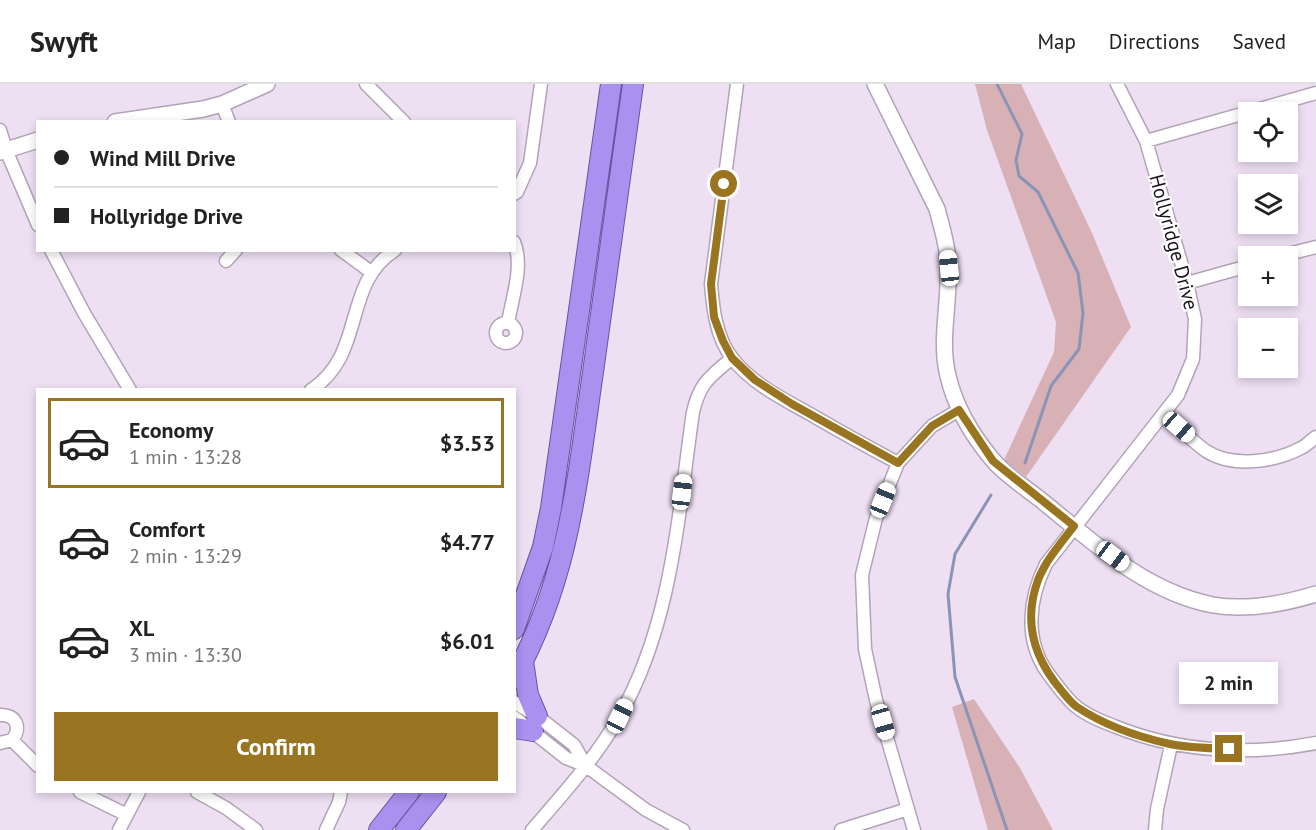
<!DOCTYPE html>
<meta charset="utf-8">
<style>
:root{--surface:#fff;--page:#f6f6f6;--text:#222;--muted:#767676;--line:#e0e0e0;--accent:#9a7521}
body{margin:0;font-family:"PT Sans",sans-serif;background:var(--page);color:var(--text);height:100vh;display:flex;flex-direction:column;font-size:22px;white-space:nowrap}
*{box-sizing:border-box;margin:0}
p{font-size:20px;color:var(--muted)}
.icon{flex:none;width:33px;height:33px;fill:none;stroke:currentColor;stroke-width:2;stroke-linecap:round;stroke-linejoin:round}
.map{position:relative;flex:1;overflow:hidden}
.panel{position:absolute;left:36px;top:304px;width:480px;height:405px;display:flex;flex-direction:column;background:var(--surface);border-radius:0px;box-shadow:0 3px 9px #0003}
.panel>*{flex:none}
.hud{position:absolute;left:36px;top:36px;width:480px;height:132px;border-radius:0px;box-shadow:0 3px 9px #0003;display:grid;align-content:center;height:132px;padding:0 18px;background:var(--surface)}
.controls{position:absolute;left:1238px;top:18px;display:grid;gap:12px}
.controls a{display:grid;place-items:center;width:60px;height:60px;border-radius:0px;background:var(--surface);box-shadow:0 3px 9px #0003;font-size:30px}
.end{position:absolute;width:27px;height:27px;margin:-14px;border:8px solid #9a7521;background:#fff;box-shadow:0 0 0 3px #fff}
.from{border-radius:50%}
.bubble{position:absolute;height:42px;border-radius:0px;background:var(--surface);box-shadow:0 3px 9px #0003;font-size:20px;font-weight:800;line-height:42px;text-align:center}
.car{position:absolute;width:18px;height:36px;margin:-18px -9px;border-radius:8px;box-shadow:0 0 4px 2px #0007;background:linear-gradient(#fff 24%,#345 0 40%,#fff 0 76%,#345 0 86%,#fff 0)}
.hud b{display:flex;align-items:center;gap:21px;height:57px;font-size:22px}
.hud b+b{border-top:2px solid var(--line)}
.hud i{width:15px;height:15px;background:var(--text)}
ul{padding:10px 0 0;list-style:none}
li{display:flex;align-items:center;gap:18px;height:90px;margin:0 12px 9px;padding:0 6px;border:3px solid transparent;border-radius:0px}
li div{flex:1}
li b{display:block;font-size:22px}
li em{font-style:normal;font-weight:800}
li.on{border-color:var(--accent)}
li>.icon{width:54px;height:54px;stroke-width:1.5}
.primary-button{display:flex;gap:12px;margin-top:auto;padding:12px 18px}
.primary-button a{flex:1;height:69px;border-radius:0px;background:var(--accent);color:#fff;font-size:24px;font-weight:800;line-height:69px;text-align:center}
header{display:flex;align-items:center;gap:36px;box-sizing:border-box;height:84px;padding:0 30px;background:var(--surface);border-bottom:2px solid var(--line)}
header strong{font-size:28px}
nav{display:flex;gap:33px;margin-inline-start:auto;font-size:21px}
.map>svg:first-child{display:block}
</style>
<header>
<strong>Swyft</strong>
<nav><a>Map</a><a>Directions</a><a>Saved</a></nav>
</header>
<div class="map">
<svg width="1316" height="746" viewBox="0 0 1316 746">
<rect width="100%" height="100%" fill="#eedff3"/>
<!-- green -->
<path fill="#d7b1b6" d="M 975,0 L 1021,0 L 1092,149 L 1131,243 L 1026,393 L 1004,376 L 1054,268 L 1056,238 L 987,46 Z
M 974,615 L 1020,684 L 1053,746 L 988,746 L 952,623 Z"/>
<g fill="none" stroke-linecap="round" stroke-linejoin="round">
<!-- stream -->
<path stroke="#8994b6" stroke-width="3" d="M 997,0 L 1022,50 L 1016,76 L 1019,92 L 1038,108 L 1078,189 L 1083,229 L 1079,265 L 1051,302 L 1025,379
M 991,411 L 955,470 L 948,510 L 955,593 L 1007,746"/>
<!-- minor casing -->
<g stroke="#b2a4b7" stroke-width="15">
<path id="minor" d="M 366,0 L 404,38
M 737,0 L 711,200 C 713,225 716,253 732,274 C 751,299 783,315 810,330 C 839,347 868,363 898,379
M 1117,0 L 1146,57 L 1187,199 L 1195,235 L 1193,275 L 1178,311 L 1046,480 C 1029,514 1024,555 1047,588 C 1055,599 1064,611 1073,620 C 1084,630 1100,637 1114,642 C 1177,668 1249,672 1316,659
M 222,20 L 229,38
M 0,46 L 6,66 L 38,141
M 1146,57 L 1316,9
M 514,110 L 517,108 L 530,79 L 541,0
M 51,166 L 84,229 L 130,306
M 341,166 L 371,188
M 1280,172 L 1316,163
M 226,177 L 236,166
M 1187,199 L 1248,182
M496 249a10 10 0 1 1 20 0a10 10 0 1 1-20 0Z
M 508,239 C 512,214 524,182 514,158
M 311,306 C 367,269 341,201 395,166
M 1164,330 C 1177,342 1191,356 1206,367 C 1232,384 1275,378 1301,364 C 1306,362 1311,356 1316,353
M 514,618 L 537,632 L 574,661 L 586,682
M 0,631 C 16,630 22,644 12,656 L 0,659
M 514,633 L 566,674 L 586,682 L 646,726 L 683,746
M 12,656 L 38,682
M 80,708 L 127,731
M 197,708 L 226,724 L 256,746
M 119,746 L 139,708
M 326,746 L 339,718 L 341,708
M 532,746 C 563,710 595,675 619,633 C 672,540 678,432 693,328 C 700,298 710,293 732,274
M 841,746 L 908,725
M 914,746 L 876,616 L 865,565 L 862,491 L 876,434 L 898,379 L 932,342 L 959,326
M 1155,746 L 1157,725 L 1171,661"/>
</g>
<!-- tertiary casing -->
<g stroke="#b2a4b7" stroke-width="18">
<path id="tertiary" d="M 875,0 L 937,125 C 942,144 948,163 948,183 C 950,219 939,256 948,292 C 955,322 972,351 992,375 C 1004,390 1026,404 1041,416 C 1093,458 1145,508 1213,521 C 1248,527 1283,520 1316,510
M 115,38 L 203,25 L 222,20 L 267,0
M 0,68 L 38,56"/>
</g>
<!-- trunk casing -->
<g stroke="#6952a2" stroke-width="22">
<path id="trunk" d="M 514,545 L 543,463 L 551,424 L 611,0
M 523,577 L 528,611 L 537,632
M 514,594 C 569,494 577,398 593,288 C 606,192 620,96 633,0
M 514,644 L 533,647
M 379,746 L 409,708
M 406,746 L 436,708"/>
</g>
<!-- minor -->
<use href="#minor" stroke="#fff" stroke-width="12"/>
<!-- tertiary -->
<use href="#tertiary" stroke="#fff" stroke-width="15"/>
<!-- trunk -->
<use href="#trunk" stroke="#aa90ef" stroke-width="20"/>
</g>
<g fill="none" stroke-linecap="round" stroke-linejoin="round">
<!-- route -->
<path stroke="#9a7521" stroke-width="8" d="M 724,100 L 711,200 L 714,233 L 723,257 L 732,274 L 755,296 L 792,320 L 898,379 L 932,342 L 959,326 L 993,377 L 1074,442 C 1061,459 1046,476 1038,496 C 1023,537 1033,573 1061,606 C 1066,612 1071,619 1077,623 C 1104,641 1138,653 1170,660 C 1189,664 1210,664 1229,665"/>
</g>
<g text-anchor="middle" stroke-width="4.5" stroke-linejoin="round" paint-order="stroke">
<!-- street labels -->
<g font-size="20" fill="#181219" stroke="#fff">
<text transform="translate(1174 158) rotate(75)" y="7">Hollyridge Drive</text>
</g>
</g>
</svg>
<div class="controls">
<a><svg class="icon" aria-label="locate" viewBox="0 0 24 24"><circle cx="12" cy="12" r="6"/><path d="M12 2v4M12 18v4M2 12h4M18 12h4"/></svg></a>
<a><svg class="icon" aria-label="layers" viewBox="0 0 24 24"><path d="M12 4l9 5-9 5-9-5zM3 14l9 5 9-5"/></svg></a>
<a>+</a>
<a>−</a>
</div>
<i class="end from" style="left:724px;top:100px"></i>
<i class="end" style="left:1229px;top:665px"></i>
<div class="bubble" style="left:1179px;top:578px;width:99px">2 min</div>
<i class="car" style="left:949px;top:184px;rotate:354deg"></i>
<i class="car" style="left:1179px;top:343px;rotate:131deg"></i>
<i class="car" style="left:682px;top:408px;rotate:7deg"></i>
<i class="car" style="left:883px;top:416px;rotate:22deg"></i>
<i class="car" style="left:1113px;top:472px;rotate:127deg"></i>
<i class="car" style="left:620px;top:632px;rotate:26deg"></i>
<i class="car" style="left:883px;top:638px;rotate:164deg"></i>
<div class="hud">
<b><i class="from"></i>Wind Mill Drive</b>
<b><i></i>Hollyridge Drive</b>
</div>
<section class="panel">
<ul>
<li class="on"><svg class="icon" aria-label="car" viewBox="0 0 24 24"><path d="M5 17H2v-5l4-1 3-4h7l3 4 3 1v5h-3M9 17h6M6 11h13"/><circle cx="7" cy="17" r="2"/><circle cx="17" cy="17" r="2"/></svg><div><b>Economy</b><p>1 min · 13:28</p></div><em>$3.53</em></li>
<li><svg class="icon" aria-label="car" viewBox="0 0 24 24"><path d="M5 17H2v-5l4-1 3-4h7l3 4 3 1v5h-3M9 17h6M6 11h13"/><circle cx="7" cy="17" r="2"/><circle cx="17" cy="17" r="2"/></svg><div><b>Comfort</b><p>2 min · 13:29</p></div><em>$4.77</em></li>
<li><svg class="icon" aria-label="car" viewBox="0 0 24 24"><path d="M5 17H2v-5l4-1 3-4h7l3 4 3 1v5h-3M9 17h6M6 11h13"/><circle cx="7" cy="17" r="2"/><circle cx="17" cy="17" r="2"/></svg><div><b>XL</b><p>3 min · 13:30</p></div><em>$6.01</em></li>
</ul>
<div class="primary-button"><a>Confirm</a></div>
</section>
</div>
